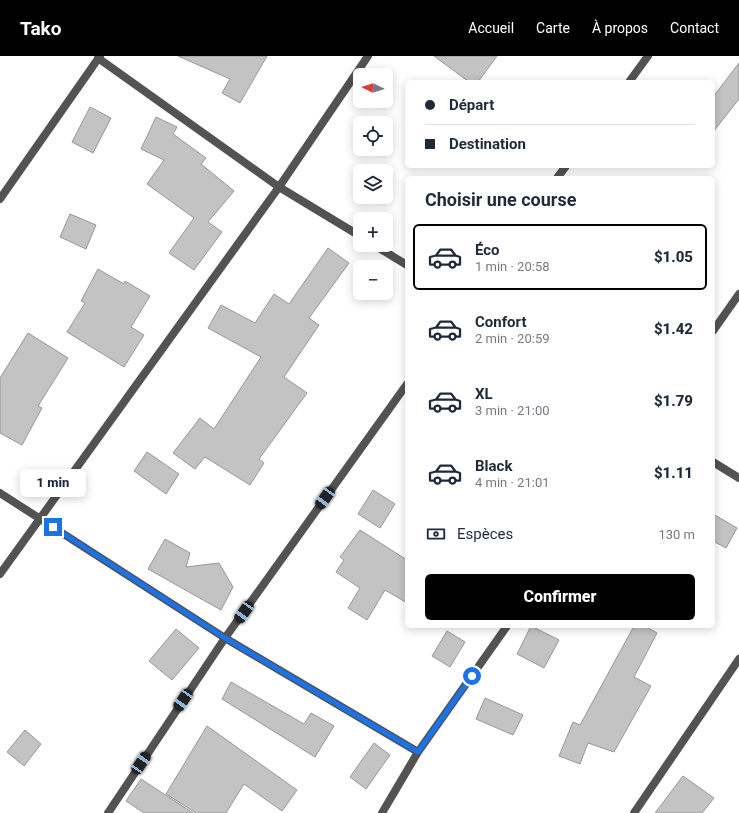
<!DOCTYPE html>
<html lang="fr">
<meta charset="utf-8">
<style>
:root{--surface:#fff;--page:#f2f2f3;--text:#1f2937;--muted:#747a83;--line:#e0e1e3;--accent:#000}
body{margin:0;font-family:Roboto,sans-serif;background:var(--page);color:var(--text);height:100vh;display:flex;flex-direction:column;font-size:15px;white-space:nowrap}
*{box-sizing:border-box;margin:0}
p{font-size:13px;color:var(--muted)}
.icon{flex:none;width:22px;height:22px;fill:none;stroke:currentColor;stroke-width:2;stroke-linecap:round;stroke-linejoin:round}
.map{position:relative;flex:1;overflow:hidden}
.side{position:absolute;left:405px;top:120px;width:310px;height:452px;display:flex;flex-direction:column;background:var(--surface);border-radius:6px;box-shadow:0 2px 10px #0003}
.side>*{flex:none}
.guide{position:absolute;left:405px;top:24px;width:310px;height:88px;border-radius:6px;box-shadow:0 2px 10px #0003;display:grid;align-content:center;height:88px;padding:0 20px;background:var(--surface)}
.needle{width:26px;rotate:275deg}
.controls{position:absolute;left:353px;top:12px;display:grid;gap:8px}
.controls a{display:grid;place-items:center;width:40px;height:40px;border-radius:6px;background:var(--surface);box-shadow:0 2px 10px #0003;font-size:20px}
.end{position:absolute;width:18px;height:18px;margin:-9px;border:5px solid #1a73e8;background:#fff;box-shadow:0 0 0 2px #fff}
.from{border-radius:50%}
.bubble{position:absolute;height:28px;border-radius:6px;background:var(--surface);box-shadow:0 2px 10px #0003;font-size:13px;font-weight:800;line-height:28px;text-align:center}
.car{position:absolute;width:12px;height:24px;margin:-12px -6px;border-radius:5px;box-shadow:0 0 3px 1px #0007;background:linear-gradient(#222 24%,#8ab4d8 0 40%,#222 0 76%,#8ab4d8 0 86%,#222 0)}
.guide b{display:flex;align-items:center;gap:14px;height:38px;font-size:15px}
.guide b+b{border-top:1px solid var(--line)}
.guide i{width:10px;height:10px;background:var(--text)}
ul{padding:0;list-style:none}
li{display:flex;align-items:center;gap:12px;height:66px;margin:0 8px 6px;padding:0 12px;border:2px solid transparent;border-radius:6px}
li div{flex:1}
li b{display:block;font-size:15px}
li em{font-style:normal;font-weight:800}
li.selected{border-color:var(--accent)}
li>.icon{width:36px;height:36px;stroke-width:1.5}
h2{padding:0 20px;font-size:18px;line-height:48px}
.pay{display:flex;align-items:center;gap:10px;height:44px;padding:0 20px;font-size:15px}
.pay p{margin-inline-start:auto}
.button{display:flex;gap:8px;margin-top:auto;padding:8px 20px}
.button a{flex:1;height:46px;border-radius:6px;background:var(--accent);color:#fff;font-size:16px;font-weight:800;line-height:46px;text-align:center}
header{display:flex;align-items:center;gap:24px;box-sizing:border-box;height:56px;padding:0 20px;background:var(--accent);color:#fff}
header strong{font-size:19px}
nav{display:flex;gap:22px;margin-inline-start:auto;font-size:14px}
.map>svg:first-child{display:block}
</style>
<header>
<strong>Tako</strong>
<nav><a>Accueil</a><a>Carte</a><a>À propos</a><a>Contact</a></nav>
</header>
<div class="map">
<svg width="739" height="757" viewBox="0 0 739 757">
<rect width="100%" height="100%" fill="#fff"/>
<!-- building -->
<path fill="#c3c3c3" stroke="#979797" d="M 178,0 L 267,0 L 240,47 L 222,37 L 230,23 Z
M 434,0 L 497,0 L 478,26 L 469,26 Z
M 739,7 L 739,43 L 713,76 L 713,41 Z
M 90,51 L 111,62 L 93,97 L 72,86 Z
M 156,61 L 177,71 L 173,78 L 206,102 L 201,108 L 234,135 L 208,166 L 222,176 L 194,214 L 169,197 L 194,162 L 147,128 L 164,104 L 141,93 Z
M 70,158 L 96,169 L 86,193 L 60,181 Z
M 328,192 L 349,207 L 309,262 L 319,269 L 284,321 L 307,337 L 259,403 L 264,407 L 250,429 L 205,401 L 195,413 L 173,397 L 200,362 L 214,373 L 261,301 L 208,272 L 221,249 L 255,267 L 274,238 L 289,248 Z
M 98,213 L 124,228 L 125,225 L 150,240 L 131,271 L 144,279 L 124,311 L 67,276 L 85,247 L 81,245 Z
M 28,277 L 68,302 L 38,350 L 42,352 L 22,389 L 0,377 L 0,322 Z
M 147,396 L 179,418 L 166,438 L 134,415 Z
M 373,434 L 395,448 L 380,472 L 358,458 Z
M 713,458 L 737,472 L 726,492 L 713,485 Z
M 360,474 L 407,504 L 407,547 L 385,534 L 367,564 L 348,552 L 360,532 L 336,516 L 344,504 L 340,501 Z
M 165,483 L 190,497 L 186,511 L 219,507 L 233,531 L 221,554 L 148,513 Z
M 531,570 L 559,584 L 544,612 L 517,598 Z
M 634,570 L 645,570 L 657,577 L 634,621 L 651,630 L 614,696 L 588,687 L 580,708 L 559,700 L 573,666 L 580,669 Z
M 176,573 L 199,592 L 172,624 L 149,605 Z
M 447,575 L 465,586 L 450,611 L 432,600 Z
M 231,626 L 304,668 L 311,657 L 334,670 L 315,701 L 222,643 Z
M 485,642 L 523,659 L 513,679 L 476,663 Z
M 207,670 L 297,734 L 282,755 L 244,728 L 226,757 L 196,757 L 166,738 Z
M 25,674 L 41,688 L 24,710 L 7,696 Z
M 374,687 L 390,699 L 366,733 L 350,721 Z
M 683,720 L 714,742 L 702,757 L 655,757 Z
M 141,723 L 193,757 L 144,757 L 126,745 Z"/>
<g fill="none" stroke-linecap="round" stroke-linejoin="round">
<!-- street -->
<path stroke="#535353" stroke-width="8" d="M 98,2 L 279,131 L 360,180
M 629,26 L 648,0
M 557,122 L 566,110
M 0,143 L 100,0
M 374,189 L 407,209
M 713,275 L 739,238
M 713,406 L 739,422
M 0,437 L 225,582 L 418,696
M 0,518 L 279,131 L 368,0
M 108,757 L 225,582 L 407,328
M 382,757 L 418,696 L 507,570
M 634,757 L 739,603"/>
</g>
<g fill="none" stroke-linecap="round" stroke-linejoin="round">
<!-- route -->
<path stroke="#1a73e8" stroke-width="5" d="M 53,471 L 225,582 L 418,696 L 472,620"/>
</g>
</svg>
<div class="controls">
<a><svg class="needle" viewBox="-14 -14 28 28"><path d="M0-13l5 13h-10z" fill="#e53935"/><path d="M0 13l5-13h-10z" fill="#747a83"/></svg></a>
<a><svg class="icon" aria-label="locate" viewBox="0 0 24 24"><circle cx="12" cy="12" r="6"/><path d="M12 2v4M12 18v4M2 12h4M18 12h4"/></svg></a>
<a><svg class="icon" aria-label="layers" viewBox="0 0 24 24"><path d="M12 4l9 5-9 5-9-5zM3 14l9 5 9-5"/></svg></a>
<a>+</a>
<a>−</a>
</div>
<i class="end from" style="left:472px;top:620px"></i>
<i class="end" style="left:53px;top:471px"></i>
<div class="bubble" style="left:20px;top:413px;width:66px">1 min</div>
<i class="car" style="left:325px;top:442px;rotate:216deg"></i>
<i class="car" style="left:244px;top:556px;rotate:215deg"></i>
<i class="car" style="left:183px;top:644px;rotate:214deg"></i>
<i class="car" style="left:141px;top:707px;rotate:34deg"></i>
<div class="guide">
<b><i class="from"></i>Départ</b>
<b><i></i>Destination</b>
</div>
<section class="side">
<h2>Choisir une course</h2>
<ul>
<li class="selected"><svg class="icon" aria-label="car" viewBox="0 0 24 24"><path d="M5 17H2v-5l4-1 3-4h7l3 4 3 1v5h-3M9 17h6M6 11h13"/><circle cx="7" cy="17" r="2"/><circle cx="17" cy="17" r="2"/></svg><div><b>Éco</b><p>1 min · 20:58</p></div><em>$1.05</em></li>
<li><svg class="icon" aria-label="car" viewBox="0 0 24 24"><path d="M5 17H2v-5l4-1 3-4h7l3 4 3 1v5h-3M9 17h6M6 11h13"/><circle cx="7" cy="17" r="2"/><circle cx="17" cy="17" r="2"/></svg><div><b>Confort</b><p>2 min · 20:59</p></div><em>$1.42</em></li>
<li><svg class="icon" aria-label="car" viewBox="0 0 24 24"><path d="M5 17H2v-5l4-1 3-4h7l3 4 3 1v5h-3M9 17h6M6 11h13"/><circle cx="7" cy="17" r="2"/><circle cx="17" cy="17" r="2"/></svg><div><b>XL</b><p>3 min · 21:00</p></div><em>$1.79</em></li>
<li><svg class="icon" aria-label="car" viewBox="0 0 24 24"><path d="M5 17H2v-5l4-1 3-4h7l3 4 3 1v5h-3M9 17h6M6 11h13"/><circle cx="7" cy="17" r="2"/><circle cx="17" cy="17" r="2"/></svg><div><b>Black</b><p>4 min · 21:01</p></div><em>$1.11</em></li>
</ul>
<div class="pay"><svg class="icon" aria-label="cash" viewBox="0 0 24 24"><path d="M3 7h18v10H3z"/><circle cx="12" cy="12" r="2"/></svg>Espèces<p>130 m</p></div>
<div class="button"><a>Confirmer</a></div>
</section>
</div>
